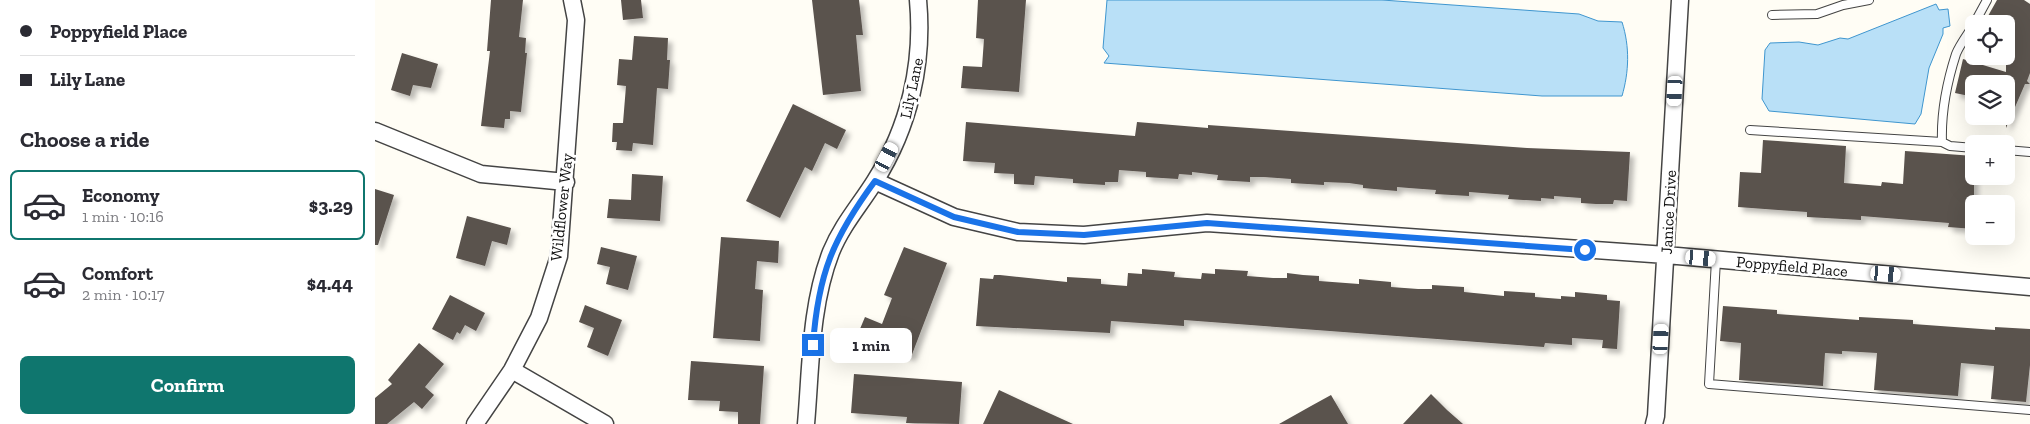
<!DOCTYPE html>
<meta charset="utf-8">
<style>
:root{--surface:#fff;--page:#f2f2f3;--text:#2b2b33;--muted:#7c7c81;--line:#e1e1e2;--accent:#0f766e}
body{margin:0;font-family:"Zilla Slab",serif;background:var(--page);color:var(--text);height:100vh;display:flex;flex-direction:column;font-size:19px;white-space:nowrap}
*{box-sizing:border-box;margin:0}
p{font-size:16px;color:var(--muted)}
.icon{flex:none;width:28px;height:28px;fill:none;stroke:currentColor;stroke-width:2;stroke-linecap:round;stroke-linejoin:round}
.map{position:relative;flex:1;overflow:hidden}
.drawer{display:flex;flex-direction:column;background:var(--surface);width:375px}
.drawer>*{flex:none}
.hud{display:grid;align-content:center;height:110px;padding:0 20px;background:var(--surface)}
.tools{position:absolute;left:1590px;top:15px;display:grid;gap:10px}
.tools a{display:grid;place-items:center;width:50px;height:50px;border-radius:8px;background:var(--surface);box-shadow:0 5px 20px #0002;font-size:25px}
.end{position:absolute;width:22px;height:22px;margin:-11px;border:6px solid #1a73e8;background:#fff;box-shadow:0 0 0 2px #fff}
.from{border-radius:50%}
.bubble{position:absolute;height:35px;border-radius:8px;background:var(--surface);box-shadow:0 5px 20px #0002;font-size:16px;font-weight:800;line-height:35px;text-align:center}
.car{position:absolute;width:15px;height:30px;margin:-15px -8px;border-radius:6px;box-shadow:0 0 4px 1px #0007;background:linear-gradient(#fff 24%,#345 0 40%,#fff 0 76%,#345 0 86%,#fff 0)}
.hud b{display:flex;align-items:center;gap:18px;height:48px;font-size:19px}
.hud b+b{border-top:1px solid var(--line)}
.hud i{width:12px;height:12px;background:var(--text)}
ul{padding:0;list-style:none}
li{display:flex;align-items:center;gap:15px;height:70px;margin:0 10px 8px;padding:0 10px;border:2px solid transparent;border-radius:8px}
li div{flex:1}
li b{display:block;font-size:19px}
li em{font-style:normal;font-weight:800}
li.current{border-color:var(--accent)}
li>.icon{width:45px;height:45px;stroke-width:1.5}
h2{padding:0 20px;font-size:22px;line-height:60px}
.cta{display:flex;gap:10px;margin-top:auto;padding:10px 20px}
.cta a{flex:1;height:58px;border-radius:8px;background:var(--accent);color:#fff;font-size:20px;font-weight:800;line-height:58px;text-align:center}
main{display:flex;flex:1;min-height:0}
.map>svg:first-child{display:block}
</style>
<main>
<section class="drawer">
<div class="hud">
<b><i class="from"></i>Poppyfield Place</b>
<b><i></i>Lily Lane</b>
</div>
<h2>Choose a ride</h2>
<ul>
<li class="current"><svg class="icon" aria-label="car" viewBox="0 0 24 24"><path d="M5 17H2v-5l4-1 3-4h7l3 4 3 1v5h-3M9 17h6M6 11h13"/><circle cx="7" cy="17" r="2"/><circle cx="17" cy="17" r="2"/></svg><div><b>Economy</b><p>1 min · 10:16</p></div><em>$3.29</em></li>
<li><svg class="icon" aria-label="car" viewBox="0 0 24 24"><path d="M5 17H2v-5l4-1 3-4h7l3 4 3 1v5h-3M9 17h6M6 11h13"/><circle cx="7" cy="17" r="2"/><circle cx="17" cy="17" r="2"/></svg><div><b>Comfort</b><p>2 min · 10:17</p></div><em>$4.44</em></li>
</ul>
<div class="cta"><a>Confirm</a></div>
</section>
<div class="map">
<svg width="1655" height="424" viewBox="0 0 1655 424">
<defs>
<filter id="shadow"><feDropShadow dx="4.5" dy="4.5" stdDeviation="2.5" flood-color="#0004"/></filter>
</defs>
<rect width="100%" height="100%" fill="#fffdf5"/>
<!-- water -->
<path fill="#b9e0f7" stroke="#3f96cf" d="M 732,0 L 1007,0 L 1204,14 L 1223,21 L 1247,22 C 1255,47 1254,72 1247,96 L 1167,96 L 729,63 L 734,56 L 728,48 Z
M 1561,4 L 1564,10 L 1573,9 L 1575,26 L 1568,28 L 1568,34 L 1554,68 L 1546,114 L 1540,124 L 1394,111 L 1387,99 L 1390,50 L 1395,43 L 1424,42 L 1443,45 L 1465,38 L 1473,39 Z"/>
<!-- building -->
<path fill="#5a524d" filter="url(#shadow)" d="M 116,0 L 148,0 L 144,37 L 151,38 L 150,53 L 152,53 L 146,112 L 135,111 L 135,119 L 130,119 L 129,128 L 106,126 L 115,51 L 112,51 Z
M 246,0 L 266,0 L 268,18 L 248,20 Z
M 437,0 L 484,0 L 488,35 L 481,35 L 486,91 L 448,95 Z
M 603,0 L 651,0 L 644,92 L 586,88 L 588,66 L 607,67 L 609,39 L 601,38 Z
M 1622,0 L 1649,0 L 1655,4 L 1655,73 L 1652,81 L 1655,84 L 1650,84 L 1631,128 L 1631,84 L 1599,84 L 1599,97 L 1580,93 L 1588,59 L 1631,72 L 1631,45 L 1639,31 L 1631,27 L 1631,24 L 1626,24 L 1613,16 Z
M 259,36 L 293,38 L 292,60 L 295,60 L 293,89 L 282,88 L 278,145 L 258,143 L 257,151 L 241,150 L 242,142 L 237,142 L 238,123 L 248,123 L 251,86 L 242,85 L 244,59 L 257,60 Z
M 27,53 L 63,64 L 56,88 L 38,85 L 35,96 L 16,90 Z
M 418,104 L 471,130 L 462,149 L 450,143 L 437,171 L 430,167 L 405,218 L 371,201 Z
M 591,122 L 760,136 L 762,122 L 833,128 L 833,125 L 1152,148 L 1255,152 L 1252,201 L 1239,200 L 1238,204 L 1221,204 L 1206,203 L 1206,198 L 1179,196 L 1179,199 L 1166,198 L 1166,201 L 1133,199 L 1134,195 L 1120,194 L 1094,192 L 1094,196 L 1060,194 L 1061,190 L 1034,188 L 1022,187 L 1022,191 L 988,188 L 988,185 L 974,183 L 949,182 L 949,185 L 916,183 L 916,179 L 889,177 L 875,177 L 875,182 L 842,180 L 843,175 L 817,172 L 817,175 L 804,174 L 803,179 L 771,177 L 771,172 L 744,170 L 743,182 L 730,182 L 730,185 L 698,183 L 698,179 L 660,176 L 659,185 L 639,184 L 639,174 L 619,173 L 620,163 L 588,161 Z
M 1388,140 L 1471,146 L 1469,183 L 1506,186 L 1507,182 L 1528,184 L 1530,151 L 1599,156 L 1599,229 L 1573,227 L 1574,223 L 1486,216 L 1486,220 L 1432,217 L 1432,212 L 1363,207 L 1365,172 L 1386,173 Z
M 257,174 L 288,176 L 285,221 L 232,218 L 234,199 L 256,200 Z
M 0,189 L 19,195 L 3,245 L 0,245 Z
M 92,216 L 136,228 L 132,245 L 117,241 L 110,266 L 81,258 Z
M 346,237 L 404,241 L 403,263 L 382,261 L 380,289 L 388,290 L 385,341 L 338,338 Z
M 226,247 L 262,256 L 253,290 L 231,284 L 235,267 L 222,264 Z
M 529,247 L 572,263 L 536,357 L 482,336 L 490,317 L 507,324 L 517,298 L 509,295 Z
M 767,269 L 800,272 L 799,277 L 826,279 L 827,273 L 840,274 L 840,269 L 873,271 L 872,276 L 898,278 L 912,278 L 912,273 L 928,275 L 944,276 L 944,281 L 984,284 L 984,279 L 994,280 L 1016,282 L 1016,287 L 1043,289 L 1057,289 L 1057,285 L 1089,287 L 1089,292 L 1129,296 L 1129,291 L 1160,293 L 1160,297 L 1186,299 L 1186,296 L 1200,297 L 1200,292 L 1232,295 L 1232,300 L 1245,301 L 1242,349 L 1227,348 L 1228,340 L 1197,338 L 1197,345 L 1170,343 L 1169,347 L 809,320 L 809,326 L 736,321 L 735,333 L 601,326 L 605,278 L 618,279 L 619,275 L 625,275 L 692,282 L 692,277 L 726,279 L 726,284 L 752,286 L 753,273 L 767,274 Z
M 75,295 L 110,313 L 101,331 L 90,325 L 85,334 L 82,332 L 78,340 L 57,329 Z
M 210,305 L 247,320 L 233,356 L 212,347 L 219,328 L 204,322 Z
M 1348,306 L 1402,310 L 1402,314 L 1484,320 L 1484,317 L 1538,320 L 1538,324 L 1620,330 L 1620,327 L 1655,329 L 1655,365 L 1651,402 L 1616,399 L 1619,366 L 1586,363 L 1583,396 L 1499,390 L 1502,353 L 1467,351 L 1467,354 L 1450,353 L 1448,386 L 1364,380 L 1366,343 L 1345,341 Z
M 44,343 L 69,364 L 50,387 L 59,395 L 47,409 L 39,402 L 12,424 L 0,424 L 0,398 L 17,384 L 13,380 Z
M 316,361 L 389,366 L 385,424 L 363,424 L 363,412 L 344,411 L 345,401 L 313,400 Z
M 479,374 L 587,382 L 584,424 L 531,423 L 532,417 L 476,413 Z
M 624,390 L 654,404 L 698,424 L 608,424 Z
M 1056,394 L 1072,410 L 1088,424 L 1028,424 Z
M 956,395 L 973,424 L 904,424 L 936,406 Z"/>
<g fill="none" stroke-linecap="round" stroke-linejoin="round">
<!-- service casing -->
<g stroke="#444" stroke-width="10">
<path id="service" d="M 1397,15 L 1442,14 L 1468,5 L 1494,0
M 1599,24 C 1593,34 1585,44 1581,54 C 1572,82 1566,113 1567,142 L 1575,146 L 1599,148
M 1599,24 L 1612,0
M 1375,130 L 1567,142
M 1631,150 L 1655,152
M 1341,260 L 1334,384 L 1655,410"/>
</g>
<!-- minor casing -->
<g stroke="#444" stroke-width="19">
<path id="minor" d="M 0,131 L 106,174 L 191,182
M 500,181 L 579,217 L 643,232 L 709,235 L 832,223 L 1291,255 L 1655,287
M 137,370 L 230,424
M 100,424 L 137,370 L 164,318 L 184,256 L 201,20 L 197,0
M 431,424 C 436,367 435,306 456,252 C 467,225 485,205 500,181 C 534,127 549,64 543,0
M 1279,424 L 1281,416 L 1305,0"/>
</g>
<!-- service -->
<use href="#service" stroke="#fff" stroke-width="8"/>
<!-- minor -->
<use href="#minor" stroke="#fff" stroke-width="16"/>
</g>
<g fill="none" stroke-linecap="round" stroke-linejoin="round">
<!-- route -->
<path stroke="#1a73e8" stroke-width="6" d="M 438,345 C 443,274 458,238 500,181 L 579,217 L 643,232 L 709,235 L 832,223 L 1210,250"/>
</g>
<g text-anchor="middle" stroke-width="5" stroke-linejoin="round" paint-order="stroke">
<!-- street labels -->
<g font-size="16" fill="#111" stroke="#fff">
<text transform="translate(536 88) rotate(-78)" y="6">Lily Lane</text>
<text transform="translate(186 207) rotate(-84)" y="6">Wildflower Way</text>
<text transform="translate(1293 212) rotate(-87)" y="6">Janice Drive</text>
<text transform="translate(1417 266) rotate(5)" y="6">Poppyfield Place</text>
</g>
</g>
</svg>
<div class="tools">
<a><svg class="icon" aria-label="locate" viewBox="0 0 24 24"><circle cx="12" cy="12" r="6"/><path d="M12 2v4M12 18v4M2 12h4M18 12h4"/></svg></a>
<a><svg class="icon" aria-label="layers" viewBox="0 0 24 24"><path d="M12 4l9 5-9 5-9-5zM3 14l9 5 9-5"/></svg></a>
<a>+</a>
<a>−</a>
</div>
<i class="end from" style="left:1210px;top:250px"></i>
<i class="end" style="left:438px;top:345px"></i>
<div class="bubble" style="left:455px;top:328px;width:82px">1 min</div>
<i class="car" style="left:1300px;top:91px;rotate:183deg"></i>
<i class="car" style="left:512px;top:157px;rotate:28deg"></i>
<i class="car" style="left:1326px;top:258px;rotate:95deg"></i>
<i class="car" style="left:1511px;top:274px;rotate:95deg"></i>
<i class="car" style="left:1286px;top:339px;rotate:3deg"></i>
</div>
</main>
